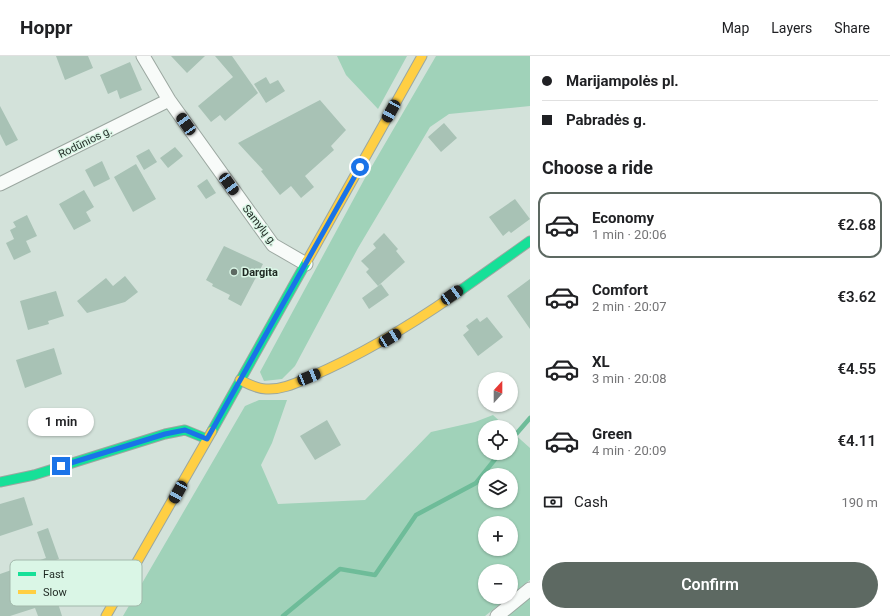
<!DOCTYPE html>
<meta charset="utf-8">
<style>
:root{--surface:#fff;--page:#f6f6f6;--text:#202124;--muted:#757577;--line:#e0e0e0;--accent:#5d6962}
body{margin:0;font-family:Roboto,sans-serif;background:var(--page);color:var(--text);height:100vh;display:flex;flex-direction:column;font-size:15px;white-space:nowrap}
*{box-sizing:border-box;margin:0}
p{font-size:13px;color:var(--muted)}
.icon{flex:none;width:22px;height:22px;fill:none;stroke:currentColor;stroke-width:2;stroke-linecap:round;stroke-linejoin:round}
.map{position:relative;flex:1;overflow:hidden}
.panel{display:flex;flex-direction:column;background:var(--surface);width:360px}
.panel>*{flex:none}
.banner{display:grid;align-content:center;height:88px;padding:0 12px;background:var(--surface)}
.needle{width:26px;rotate:21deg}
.buttons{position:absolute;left:478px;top:316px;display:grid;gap:8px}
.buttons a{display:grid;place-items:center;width:40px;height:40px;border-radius:50%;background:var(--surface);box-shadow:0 1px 3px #0004;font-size:20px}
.end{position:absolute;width:18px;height:18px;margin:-9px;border:5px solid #1a73e8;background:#fff;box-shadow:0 0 0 2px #fff}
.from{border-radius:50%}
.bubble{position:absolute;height:28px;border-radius:14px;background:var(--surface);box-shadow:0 1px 3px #0004;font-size:13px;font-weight:600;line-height:28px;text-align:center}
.car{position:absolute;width:12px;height:24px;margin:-12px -6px;border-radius:5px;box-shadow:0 0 3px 1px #0007;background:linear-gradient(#222 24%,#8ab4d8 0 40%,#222 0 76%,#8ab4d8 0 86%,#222 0)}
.banner b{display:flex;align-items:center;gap:14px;height:38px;font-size:15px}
.banner b+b{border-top:1px solid var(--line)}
.banner i{width:10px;height:10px;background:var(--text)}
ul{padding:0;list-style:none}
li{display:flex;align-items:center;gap:12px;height:66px;margin:0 8px 6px;padding:0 4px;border:2px solid transparent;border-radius:12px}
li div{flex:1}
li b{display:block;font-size:15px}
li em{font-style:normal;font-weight:600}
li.current{border-color:var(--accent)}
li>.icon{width:36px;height:36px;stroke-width:1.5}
h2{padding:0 12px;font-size:18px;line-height:48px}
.pay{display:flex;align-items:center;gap:10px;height:44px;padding:0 12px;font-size:15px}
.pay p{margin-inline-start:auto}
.action{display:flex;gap:8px;margin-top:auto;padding:8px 12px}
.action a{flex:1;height:46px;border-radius:24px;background:var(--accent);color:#fff;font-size:16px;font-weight:600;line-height:46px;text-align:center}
header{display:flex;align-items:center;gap:24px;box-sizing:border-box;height:56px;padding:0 20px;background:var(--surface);border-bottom:1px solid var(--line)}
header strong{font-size:19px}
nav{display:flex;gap:22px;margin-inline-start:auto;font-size:14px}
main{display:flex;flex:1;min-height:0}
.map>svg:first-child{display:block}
</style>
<header>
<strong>Hoppr</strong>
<nav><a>Map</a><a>Layers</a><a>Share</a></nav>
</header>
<main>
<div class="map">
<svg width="530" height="560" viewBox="0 0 530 560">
<rect width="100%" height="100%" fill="#d3e2da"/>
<!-- green -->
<path fill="#a0d2b9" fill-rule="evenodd" d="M 337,0 L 407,0 L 378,53 L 346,19 Z
M 436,0 L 530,0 L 530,50 L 449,58 L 430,71 L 358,192 L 295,310 L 282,323 L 264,325 L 260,316 L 365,122 Z
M 259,344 L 287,344 L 272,387 L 261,409 L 278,448 L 365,444 L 431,376 L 475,366 L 493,359 L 506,371 L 485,371 L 485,397 L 511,397 L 511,375 L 530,392 L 530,524 L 511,539 L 511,515 L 485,515 L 485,541 L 509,541 L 485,560 L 123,560 L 245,350 ZM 485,419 L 511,419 L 511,445 L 485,445 ZM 485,467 L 511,467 L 511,493 L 485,493 Z
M 530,539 L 530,560 L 509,560 L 508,557 Z"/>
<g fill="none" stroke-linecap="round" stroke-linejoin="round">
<!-- stream -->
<path stroke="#6ebc99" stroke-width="4.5" d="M 511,384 L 530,362
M 283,560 L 340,513 L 375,519 L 416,459 L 476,427 L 500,397"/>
</g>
<!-- building -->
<path fill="#a8c2b5" d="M 56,0 L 88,0 L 93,12 L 65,24 Z
M 171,0 L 205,0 L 187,17 Z
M 215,0 L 232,0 L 258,37 L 225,65 L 220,59 L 211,66 L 198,50 L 233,21 Z
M 130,6 L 142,34 L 120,43 L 117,34 L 108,38 L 100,19 Z
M 266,21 L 270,28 L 278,24 L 285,35 L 266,47 L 254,28 Z
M 320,44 L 346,74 L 331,90 L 334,94 L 305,120 L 314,131 L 301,142 L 291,130 L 280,139 L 261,115 L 263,114 L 238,87 Z
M 0,50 L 18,84 L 6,90 L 0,78 Z
M 444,67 L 457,82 L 441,96 L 428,81 Z
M 175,91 L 183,100 L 168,112 L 160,102 Z
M 149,93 L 157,106 L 144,114 L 136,100 Z
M 102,105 L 110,123 L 94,131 L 85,114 Z
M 136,108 L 156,143 L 133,156 L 114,121 Z
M 207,123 L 216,137 L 206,143 L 197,130 Z
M 84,134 L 94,151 L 86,156 L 91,165 L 74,174 L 59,148 Z
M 515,143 L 530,163 L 511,177 L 509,175 L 503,180 L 489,161 Z
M 27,159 L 37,180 L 26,185 L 31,196 L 14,204 L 6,187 L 14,183 L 10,174 L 16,171 L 13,166 Z
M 384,177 L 398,193 L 396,195 L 405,206 L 378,230 L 366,216 L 369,213 L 361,205 L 376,192 L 373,188 Z
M 224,190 L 263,208 L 241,250 L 228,243 L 230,239 L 212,230 L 213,228 L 206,224 Z
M 125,220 L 138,236 L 125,246 L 87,257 L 77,245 L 106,222 L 113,230 Z
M 530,223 L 530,273 L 507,240 Z
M 381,228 L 389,239 L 369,253 L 362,242 Z
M 56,235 L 64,260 L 48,265 L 49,268 L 28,274 L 20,245 Z
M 487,261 L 503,281 L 478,300 L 463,279 L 469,274 L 466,270 L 477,262 L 480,266 Z
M 54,292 L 62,318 L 25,332 L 16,304 Z
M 327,364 L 341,389 L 315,404 L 300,380 Z
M 24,441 L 33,469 L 0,480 L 0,448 Z
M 48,472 L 59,503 L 56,504 L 65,532 L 54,535 L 62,560 L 38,560 L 35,552 L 10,560 L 0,560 L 0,518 L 46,502 L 37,476 Z"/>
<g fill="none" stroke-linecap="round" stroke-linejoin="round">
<!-- street casing -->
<g stroke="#9ba7a0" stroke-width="15">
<path id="street" d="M 143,0 L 169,44 L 273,189 L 306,208
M 0,128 L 169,44
M 497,560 L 530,533"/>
</g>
<!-- fast casing -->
<g stroke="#9ba7a0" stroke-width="11">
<path id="fast" d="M 454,239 L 530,185
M 212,375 L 307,205
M 0,426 L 34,419 L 165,378 L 185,374 L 207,383"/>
</g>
<!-- slow casing -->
<g stroke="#9ba7a0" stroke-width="11">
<path id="slow" d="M 307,205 L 422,0
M 240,324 C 248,328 257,333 266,333 C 282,334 296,327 310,321 C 361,299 408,271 454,239
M 106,560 L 212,375"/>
</g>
<!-- street -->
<use href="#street" stroke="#f8fbf9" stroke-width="13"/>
<!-- fast -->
<use href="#fast" stroke="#16e098" stroke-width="9"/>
<!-- slow -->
<use href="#slow" stroke="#ffcf43" stroke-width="9"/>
</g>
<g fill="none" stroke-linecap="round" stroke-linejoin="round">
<!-- route -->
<path stroke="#1a73e8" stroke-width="5" d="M 61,410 L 165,378 L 185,374 L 207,383 L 360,111"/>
</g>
<!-- markers -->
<circle fill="#5d6962" stroke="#daf6e6" stroke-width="1.5" cx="234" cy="216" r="4"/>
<g text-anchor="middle" stroke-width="3" stroke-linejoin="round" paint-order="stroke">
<!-- street labels -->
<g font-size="11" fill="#1e2822" stroke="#daf6e6">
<text transform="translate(85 86) rotate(-26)" y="4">Rodūnios g.</text>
<text transform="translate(260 169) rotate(52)" y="4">Samylų g.</text>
</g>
<!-- poi labels -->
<g font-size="11" font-weight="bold" fill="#1e2822" stroke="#daf6e6" text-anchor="start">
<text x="242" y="220">Dargita</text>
</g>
</g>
<!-- legend -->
<rect x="10" y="504" width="132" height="46" rx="6" fill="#daf6e6" stroke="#a2b8ab" stroke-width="1"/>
<rect x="18" y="516" width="18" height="4" fill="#16e098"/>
<rect x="18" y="534" width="18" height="4" fill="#ffcf43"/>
<g font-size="11" fill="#1e2822">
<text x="43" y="522">Fast</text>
<text x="43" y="540">Slow</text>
</g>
</svg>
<div class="buttons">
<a><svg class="needle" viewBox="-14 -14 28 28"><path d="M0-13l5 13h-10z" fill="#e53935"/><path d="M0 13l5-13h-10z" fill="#757577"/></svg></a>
<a><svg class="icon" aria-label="locate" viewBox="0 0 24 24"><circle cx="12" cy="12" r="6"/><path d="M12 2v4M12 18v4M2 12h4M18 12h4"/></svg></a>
<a><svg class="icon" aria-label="layers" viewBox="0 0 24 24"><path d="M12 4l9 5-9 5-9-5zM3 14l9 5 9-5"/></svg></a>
<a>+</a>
<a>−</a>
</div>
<i class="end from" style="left:360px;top:111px"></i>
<i class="end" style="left:61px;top:410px"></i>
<div class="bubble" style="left:28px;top:352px;width:66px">1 min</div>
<i class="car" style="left:391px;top:55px;rotate:209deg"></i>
<i class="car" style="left:186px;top:68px;rotate:325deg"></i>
<i class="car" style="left:229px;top:128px;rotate:144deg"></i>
<i class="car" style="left:452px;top:239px;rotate:55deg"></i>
<i class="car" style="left:390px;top:282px;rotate:59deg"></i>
<i class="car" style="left:309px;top:321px;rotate:68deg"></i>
<i class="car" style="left:178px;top:436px;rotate:209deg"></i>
</div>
<section class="panel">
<div class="banner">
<b><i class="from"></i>Marijampolės pl.</b>
<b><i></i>Pabradės g.</b>
</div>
<h2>Choose a ride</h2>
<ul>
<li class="current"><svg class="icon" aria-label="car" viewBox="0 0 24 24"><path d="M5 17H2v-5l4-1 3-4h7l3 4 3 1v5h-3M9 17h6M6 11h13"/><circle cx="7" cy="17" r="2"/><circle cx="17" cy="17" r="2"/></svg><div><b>Economy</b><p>1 min · 20:06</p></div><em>€2.68</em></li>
<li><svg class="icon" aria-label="car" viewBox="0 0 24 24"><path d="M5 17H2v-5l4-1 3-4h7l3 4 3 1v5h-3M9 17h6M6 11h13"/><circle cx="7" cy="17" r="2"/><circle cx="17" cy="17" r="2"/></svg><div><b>Comfort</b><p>2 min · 20:07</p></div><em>€3.62</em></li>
<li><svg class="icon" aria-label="car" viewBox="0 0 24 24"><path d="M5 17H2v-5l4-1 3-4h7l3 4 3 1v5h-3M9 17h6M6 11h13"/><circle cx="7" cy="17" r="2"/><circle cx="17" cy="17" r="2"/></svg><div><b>XL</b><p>3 min · 20:08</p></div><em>€4.55</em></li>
<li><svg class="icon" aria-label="car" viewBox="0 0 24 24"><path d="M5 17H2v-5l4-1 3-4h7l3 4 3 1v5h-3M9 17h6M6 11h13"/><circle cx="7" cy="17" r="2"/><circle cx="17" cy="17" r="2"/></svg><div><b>Green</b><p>4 min · 20:09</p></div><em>€4.11</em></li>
</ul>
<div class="pay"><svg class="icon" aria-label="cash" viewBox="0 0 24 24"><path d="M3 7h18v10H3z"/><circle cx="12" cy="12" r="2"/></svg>Cash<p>190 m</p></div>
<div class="action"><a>Confirm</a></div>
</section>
</main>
